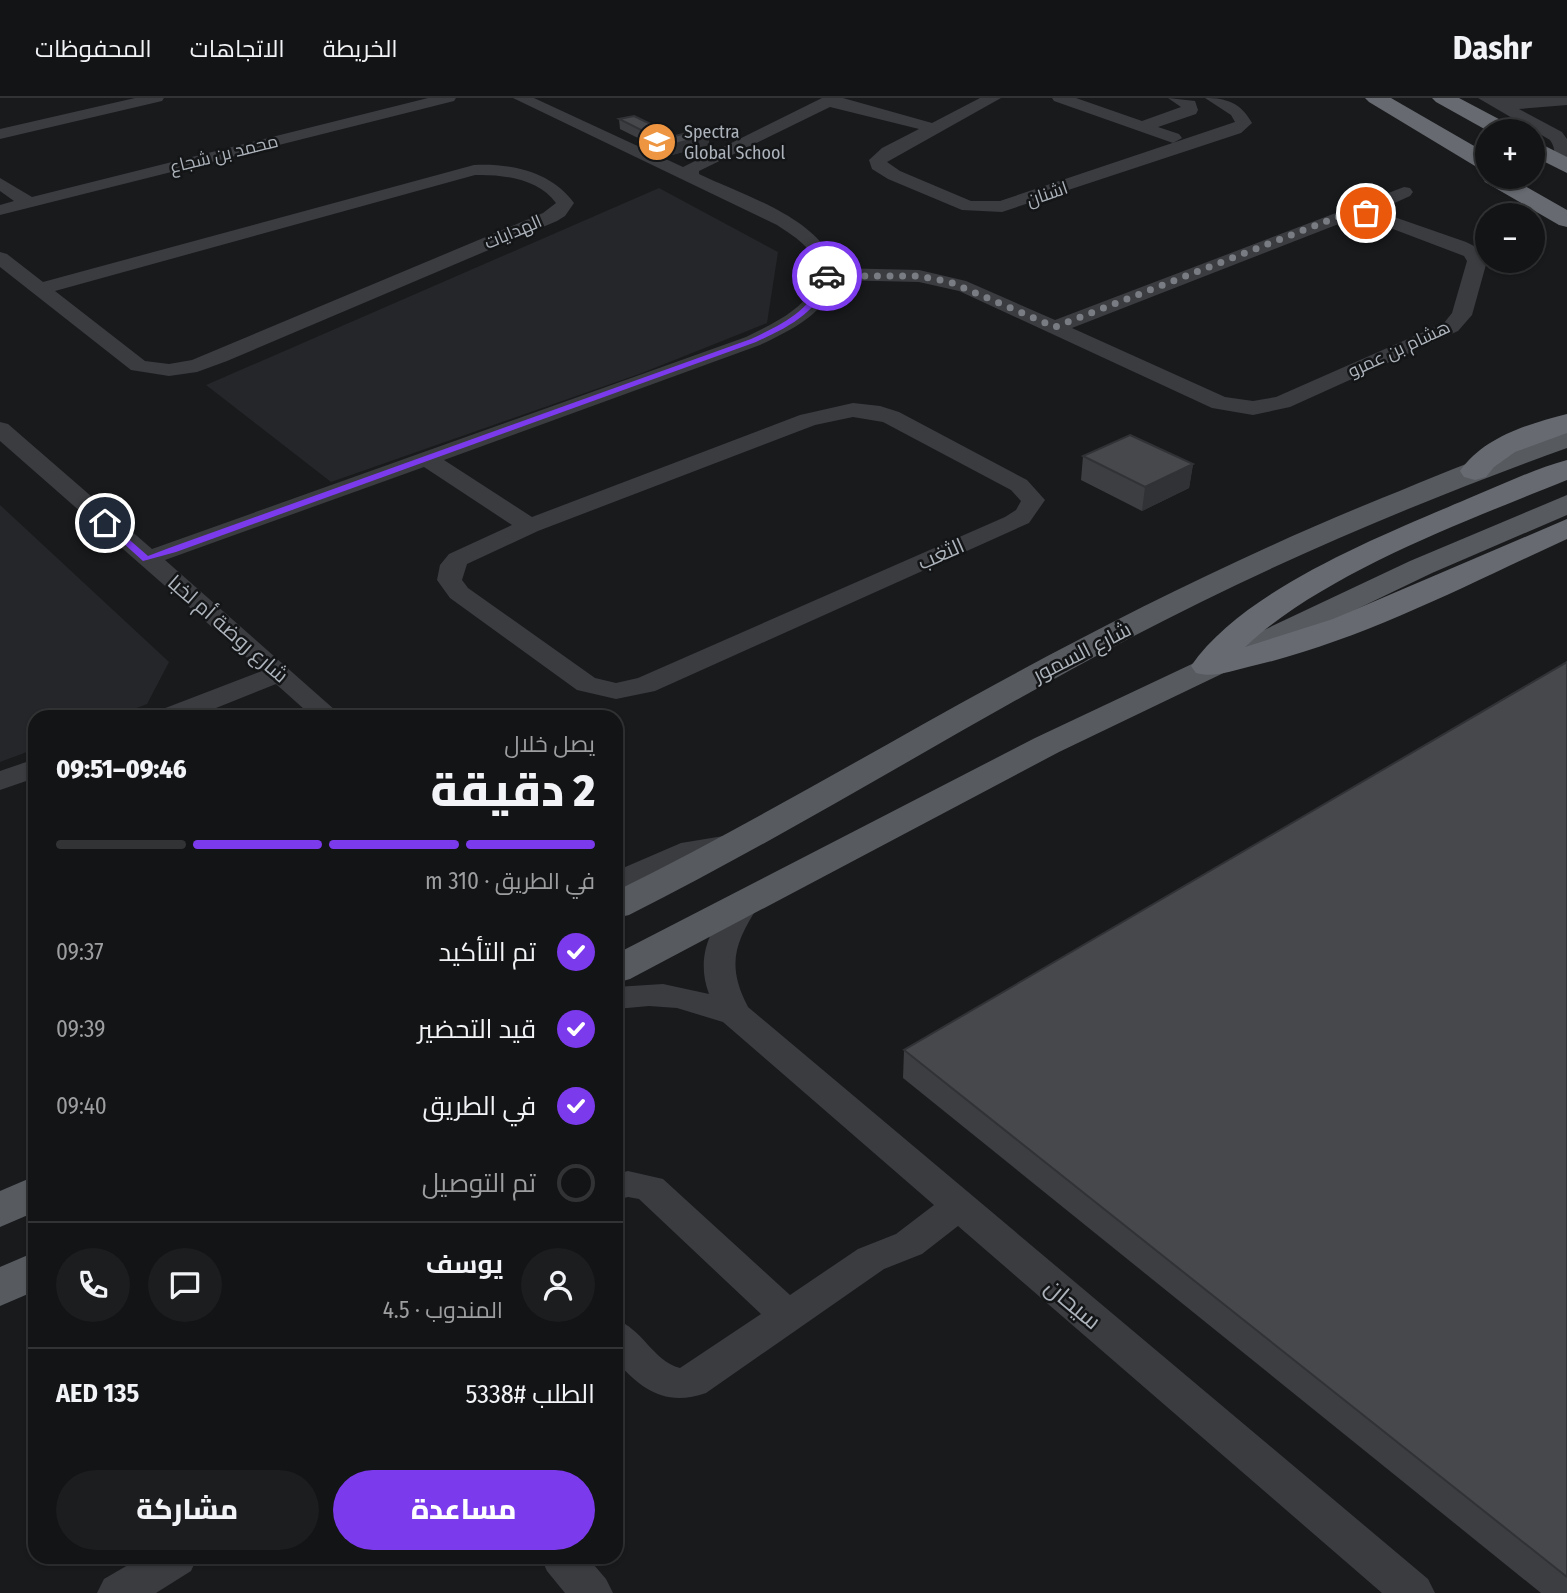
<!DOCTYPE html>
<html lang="ar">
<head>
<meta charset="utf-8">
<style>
  body { margin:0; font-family:"Fira Sans Condensed",Cairo,sans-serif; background:#1c1d1e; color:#f1f3f6; direction:rtl; height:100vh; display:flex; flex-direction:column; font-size:26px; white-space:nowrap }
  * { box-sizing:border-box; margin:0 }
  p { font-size:23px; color:#9d9ea0 }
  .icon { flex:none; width:38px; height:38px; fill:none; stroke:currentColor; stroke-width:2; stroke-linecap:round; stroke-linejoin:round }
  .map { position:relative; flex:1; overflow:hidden; direction:ltr }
  .drawer { position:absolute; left:28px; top:612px; width:595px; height:854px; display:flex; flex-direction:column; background:#131415; border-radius:21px; box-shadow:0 2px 5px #0004,0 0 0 2px #323334; direction:rtl }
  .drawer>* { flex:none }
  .controls { position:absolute; left:1475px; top:21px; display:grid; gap:14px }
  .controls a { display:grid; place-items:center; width:70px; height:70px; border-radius:50%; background:#131415; box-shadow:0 2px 5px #0004,0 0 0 2px #323334; font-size:35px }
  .pin { position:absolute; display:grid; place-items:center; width:60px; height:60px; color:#fff; margin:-30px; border:4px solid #fff; border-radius:50%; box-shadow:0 2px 7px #0007 }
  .courier { position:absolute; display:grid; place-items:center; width:70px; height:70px; margin:-35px; border:5px solid #7c3aed; border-radius:50%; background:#fff; color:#222; box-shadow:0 2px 9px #0007 }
  .headline em { font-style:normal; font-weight:800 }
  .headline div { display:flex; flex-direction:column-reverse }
  .headline { display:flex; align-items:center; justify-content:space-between; height:119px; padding:0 28px }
  h1 { font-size:46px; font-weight:800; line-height:52px }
  .bar { display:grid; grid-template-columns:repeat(4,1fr); gap:10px 7px; align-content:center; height:84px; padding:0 28px }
  .bar i { height:9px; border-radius:5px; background:#323334 }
  .bar .selected { background:#7c3aed }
  .bar p { grid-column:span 4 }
  .line { display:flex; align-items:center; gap:18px; padding:0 28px; border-top:2px solid #323334 }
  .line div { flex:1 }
  .round { display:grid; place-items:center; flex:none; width:74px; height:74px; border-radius:37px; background:#1c1d1e }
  ol { padding:0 28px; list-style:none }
  li { display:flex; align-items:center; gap:21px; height:77px }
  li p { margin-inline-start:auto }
  li .icon { padding:7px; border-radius:50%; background:#7c3aed; color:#fff; stroke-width:4 }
  li:last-child { color:#9d9ea0 }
  li i { width:38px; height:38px; border:4px solid #323334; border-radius:50% }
  .button { display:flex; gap:14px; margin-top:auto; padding:14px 28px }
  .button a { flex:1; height:80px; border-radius:42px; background:#7c3aed; color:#fff; font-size:28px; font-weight:800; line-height:80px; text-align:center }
  .button a+a { background:#1c1d1e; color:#f1f3f6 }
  header { display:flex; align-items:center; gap:42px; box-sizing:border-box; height:98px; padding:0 35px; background:#131415; border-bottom:2px solid #323334 }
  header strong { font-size:33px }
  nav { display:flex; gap:38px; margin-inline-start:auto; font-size:24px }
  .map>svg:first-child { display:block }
  .built { fill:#252629 }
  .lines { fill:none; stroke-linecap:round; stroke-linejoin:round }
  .minor { fill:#3a3c40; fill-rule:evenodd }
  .major { fill:#575a5f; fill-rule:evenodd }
  .highway { fill:#676b71; fill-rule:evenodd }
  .wall { fill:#3c3e41 }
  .shaded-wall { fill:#313235 }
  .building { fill:#46484c; stroke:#313235; stroke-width:2 }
  .route { fill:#7c3aed }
  .done { stroke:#797d83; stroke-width:7; stroke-dasharray:0 12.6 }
  .labels { text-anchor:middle; stroke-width:5; stroke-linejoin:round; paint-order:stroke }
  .far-poi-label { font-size:18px; fill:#acb3bb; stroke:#141517; text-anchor:start }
  .far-street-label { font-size:18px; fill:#acb3bb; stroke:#141517 }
  .street-label { font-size:21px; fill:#acb3bb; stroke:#141517 }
  .near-street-label { font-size:24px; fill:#acb3bb; stroke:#141517 }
</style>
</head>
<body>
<header>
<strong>Dashr</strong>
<nav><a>الخريطة</a><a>الاتجاهات</a><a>المحفوظات</a></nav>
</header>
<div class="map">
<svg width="1567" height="1495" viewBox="0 0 1567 1495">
  <rect width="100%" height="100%" fill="#191a1c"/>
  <g class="built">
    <path d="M659,90L778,154L767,225L642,275L331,384L206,287Z"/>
    <path d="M0,407L169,564L147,606L114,619L35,620V651L0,664Z"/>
  </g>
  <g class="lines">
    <g class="minor">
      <path d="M135,0H164L162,3L0,41V31Z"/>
      <path d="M428,0H456L454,3L0,117V107L14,103L0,93V80L32,99Z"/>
      <path d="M513,0H534L683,69L822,0H843L932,25L980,0H1001L887,64L900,73L971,103H1000L1235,24L1231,17L1205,0C1227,0 1241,5 1252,25L1241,35L1002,114L962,112L888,81L872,71L869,62L882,50L919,31L830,9L699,73V76C742,97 821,120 835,170L919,172L966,183L1055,222L1404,89L1410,90L1413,94L1410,98L1377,113L1466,144L1478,150L1487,163L1472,217L1458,233L1290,309L1253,317L1212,310L959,193L919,184L834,182C827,216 789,233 760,247L444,362L532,419L800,317L853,305L880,308L899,314L1027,382L1045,402L1029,425L655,593L616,601L577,592L450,500L437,482L440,467L449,456L512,427L424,369L165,462L344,620H314L276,586L191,620H152L155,614L262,573L0,343V324L8,326L152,451L746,239C774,225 830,201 813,160C807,145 790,136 777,127ZM1354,120H1364L1464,158L1467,163L1452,215L1444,225L1276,299L1253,303L1225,299L1072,230ZM853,319L883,324L1011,392L1021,403L1016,412L1005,419L638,580L616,585L595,580L468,490L462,482L467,466L538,433L815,327Z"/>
      <path d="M1052,0H1076L1142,23L1181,9L1168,0L1195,3L1198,12L1196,16L1158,29L1179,36L1182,40L1173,45L1054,3Z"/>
      <path d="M1478,0H1567V7L1519,11L1562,34L1567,41V72L1559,71C1553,62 1557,51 1550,42Z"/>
      <path d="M474,67C511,65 552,74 574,105L565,118L557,123L227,263L197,274L169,278L131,272L0,169V154L7,156L43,184ZM475,77C502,76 539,81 556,105L543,115L192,262L169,266L145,263L55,193Z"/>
      <path d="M35,661V680L0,692V673Z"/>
      <path d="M736,736L747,739L751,745L747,751L699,760L616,794V773L681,745Z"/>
      <path d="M744,797L755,800L759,807C735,844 726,867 748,909L1428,1481L1435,1495H1382L958,1128L922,1156L884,1171L706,1295C666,1309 642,1292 616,1263V1222C642,1230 653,1263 680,1270L761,1216L639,1101L628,1099L616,1102V1076L628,1073L663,1081L790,1197L858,1151L896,1136L934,1107L723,924L677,910L649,908L616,911V889L663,886L709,896C695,858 711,830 733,800Z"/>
      <path d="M140,1460H197L191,1473L156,1495H97L104,1481Z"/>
      <path d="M541,1460H588L606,1481L613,1495H565L547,1473Z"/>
    </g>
    <g class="major">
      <path d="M1567,333V350C1417,404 1271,466 1130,540C961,629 800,731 629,817L616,820V793C745,729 868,656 994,587C1120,518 1249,454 1382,400C1442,376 1504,348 1567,333Z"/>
      <path d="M1567,397V417L1432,475L1059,654L630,881L616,885V856L1035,640L1410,463Z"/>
      <path d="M35,1078V1114L0,1129V1093Z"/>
      <path d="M35,1154V1193L0,1208V1169Z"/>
    </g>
    <g class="highway">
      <path d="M1365,0H1391L1488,56V73L1480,71L1369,4Z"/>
      <path d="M1432,0H1459L1512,28L1515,33H1488L1436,4Z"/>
      <path d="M1533,42L1567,59V75L1533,58Z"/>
      <path d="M1488,73V79H1509L1567,112V129L1559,127L1485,84L1482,79Z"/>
      <path d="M1567,316V335L1515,354L1494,369L1486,379L1475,382L1464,379L1460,373C1484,339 1528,326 1567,316Z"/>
      <path d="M1567,362V382C1466,423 1324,475 1245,549L1333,521L1567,421V441C1464,488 1359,544 1248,569C1231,573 1214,580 1196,575L1191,568C1244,491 1383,437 1467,401C1500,388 1533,371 1567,362Z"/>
    </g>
  </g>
  <g class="wall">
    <path d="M619,21L675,38L709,47L672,57L620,31Z"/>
    <path d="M1083,358L1193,366L1189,390L1142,413L1081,382Z"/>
    <path d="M1567,564V1495H1541L903,980L904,952Z"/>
  </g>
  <g class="shaded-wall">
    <path d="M709,37V47L672,57L671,47Z"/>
    <path d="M1193,366L1189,390L1142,413L1145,389Z"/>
  </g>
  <g class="building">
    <path d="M634,18L675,38L698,32L709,37L671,47L619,21Z"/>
    <path d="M1130,337L1193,366L1145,389L1083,358Z"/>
    <path d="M1567,564V1479L904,952Z"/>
  </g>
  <path class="route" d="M827,176L830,178C819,214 789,229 756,244L176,454L143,463L101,425L108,423L148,458L169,450L751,241C782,226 812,213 823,178Z"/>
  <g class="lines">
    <path class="done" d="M827,178H919L950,184L1055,229L1345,116L1366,115"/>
  </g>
  <defs>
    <symbol id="school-disc" viewBox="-11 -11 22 22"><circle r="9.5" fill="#ed9540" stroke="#141517"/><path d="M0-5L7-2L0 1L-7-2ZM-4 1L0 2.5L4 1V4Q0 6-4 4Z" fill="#fff"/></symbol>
  </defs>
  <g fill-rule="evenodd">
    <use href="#school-disc" x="635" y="22" width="44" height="44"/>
  </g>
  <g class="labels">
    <g class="far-poi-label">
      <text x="684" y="40">Spectra<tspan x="684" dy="21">Global School</tspan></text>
    </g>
    <g class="far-street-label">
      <text transform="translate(224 56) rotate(-14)" y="6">محمد بن شجاع</text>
      <text transform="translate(1047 96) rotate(-19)" y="6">اشنان</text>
      <text transform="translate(513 134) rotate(-23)" y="6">الهدايات</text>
      <text transform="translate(1399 251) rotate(-25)" y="6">هشام بن عمرو</text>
    </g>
    <g class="street-label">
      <text transform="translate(941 456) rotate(-24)" y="7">الثغب</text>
      <text transform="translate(228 531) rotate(41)" y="7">شارع روضة أم لخبا</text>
      <text transform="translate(1082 554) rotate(-27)" y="7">شارع السمور</text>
    </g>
    <g class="near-street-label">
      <text transform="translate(1073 1206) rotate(40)" y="8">سيحان</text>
    </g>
  </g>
</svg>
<div class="controls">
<a>+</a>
<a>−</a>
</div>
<div class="pin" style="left:1366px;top:115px;background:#ea580c"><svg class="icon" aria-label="bag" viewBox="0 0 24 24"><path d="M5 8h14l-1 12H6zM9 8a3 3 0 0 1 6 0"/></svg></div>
<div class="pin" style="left:105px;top:425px;background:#1f2937"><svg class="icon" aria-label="home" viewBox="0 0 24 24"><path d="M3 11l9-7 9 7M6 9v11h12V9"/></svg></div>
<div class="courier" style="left:827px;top:178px"><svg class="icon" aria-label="car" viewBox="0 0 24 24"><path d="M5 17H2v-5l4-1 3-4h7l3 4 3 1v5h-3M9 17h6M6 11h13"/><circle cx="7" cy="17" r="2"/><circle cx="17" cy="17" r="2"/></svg></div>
<section class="drawer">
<div class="headline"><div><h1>2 دقيقة</h1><p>يصل خلال</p></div><em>09:46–09:51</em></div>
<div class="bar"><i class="selected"></i><i class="selected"></i><i class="selected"></i><i></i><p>في الطريق · 310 m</p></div>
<ol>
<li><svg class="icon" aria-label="check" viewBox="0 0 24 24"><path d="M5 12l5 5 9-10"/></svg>تم التأكيد<p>09:37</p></li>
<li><svg class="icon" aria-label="check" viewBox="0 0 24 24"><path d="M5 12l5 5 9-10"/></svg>قيد التحضير<p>09:39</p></li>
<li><svg class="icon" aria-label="check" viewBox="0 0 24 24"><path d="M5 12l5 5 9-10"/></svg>في الطريق<p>09:40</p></li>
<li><i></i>تم التوصيل</li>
</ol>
<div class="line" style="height:126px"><a class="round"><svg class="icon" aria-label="person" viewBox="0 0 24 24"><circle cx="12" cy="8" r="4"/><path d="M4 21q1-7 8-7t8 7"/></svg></a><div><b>يوسف</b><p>المندوب · 4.5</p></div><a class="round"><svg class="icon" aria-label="chat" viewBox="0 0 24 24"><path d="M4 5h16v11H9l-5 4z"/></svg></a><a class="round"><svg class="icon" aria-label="phone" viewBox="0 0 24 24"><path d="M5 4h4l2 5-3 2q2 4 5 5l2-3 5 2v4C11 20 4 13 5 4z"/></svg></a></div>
<div class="line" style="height:91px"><div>الطلب #5338</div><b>AED 135</b></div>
<div class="button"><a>مساعدة</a><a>مشاركة</a></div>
</section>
</div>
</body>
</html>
